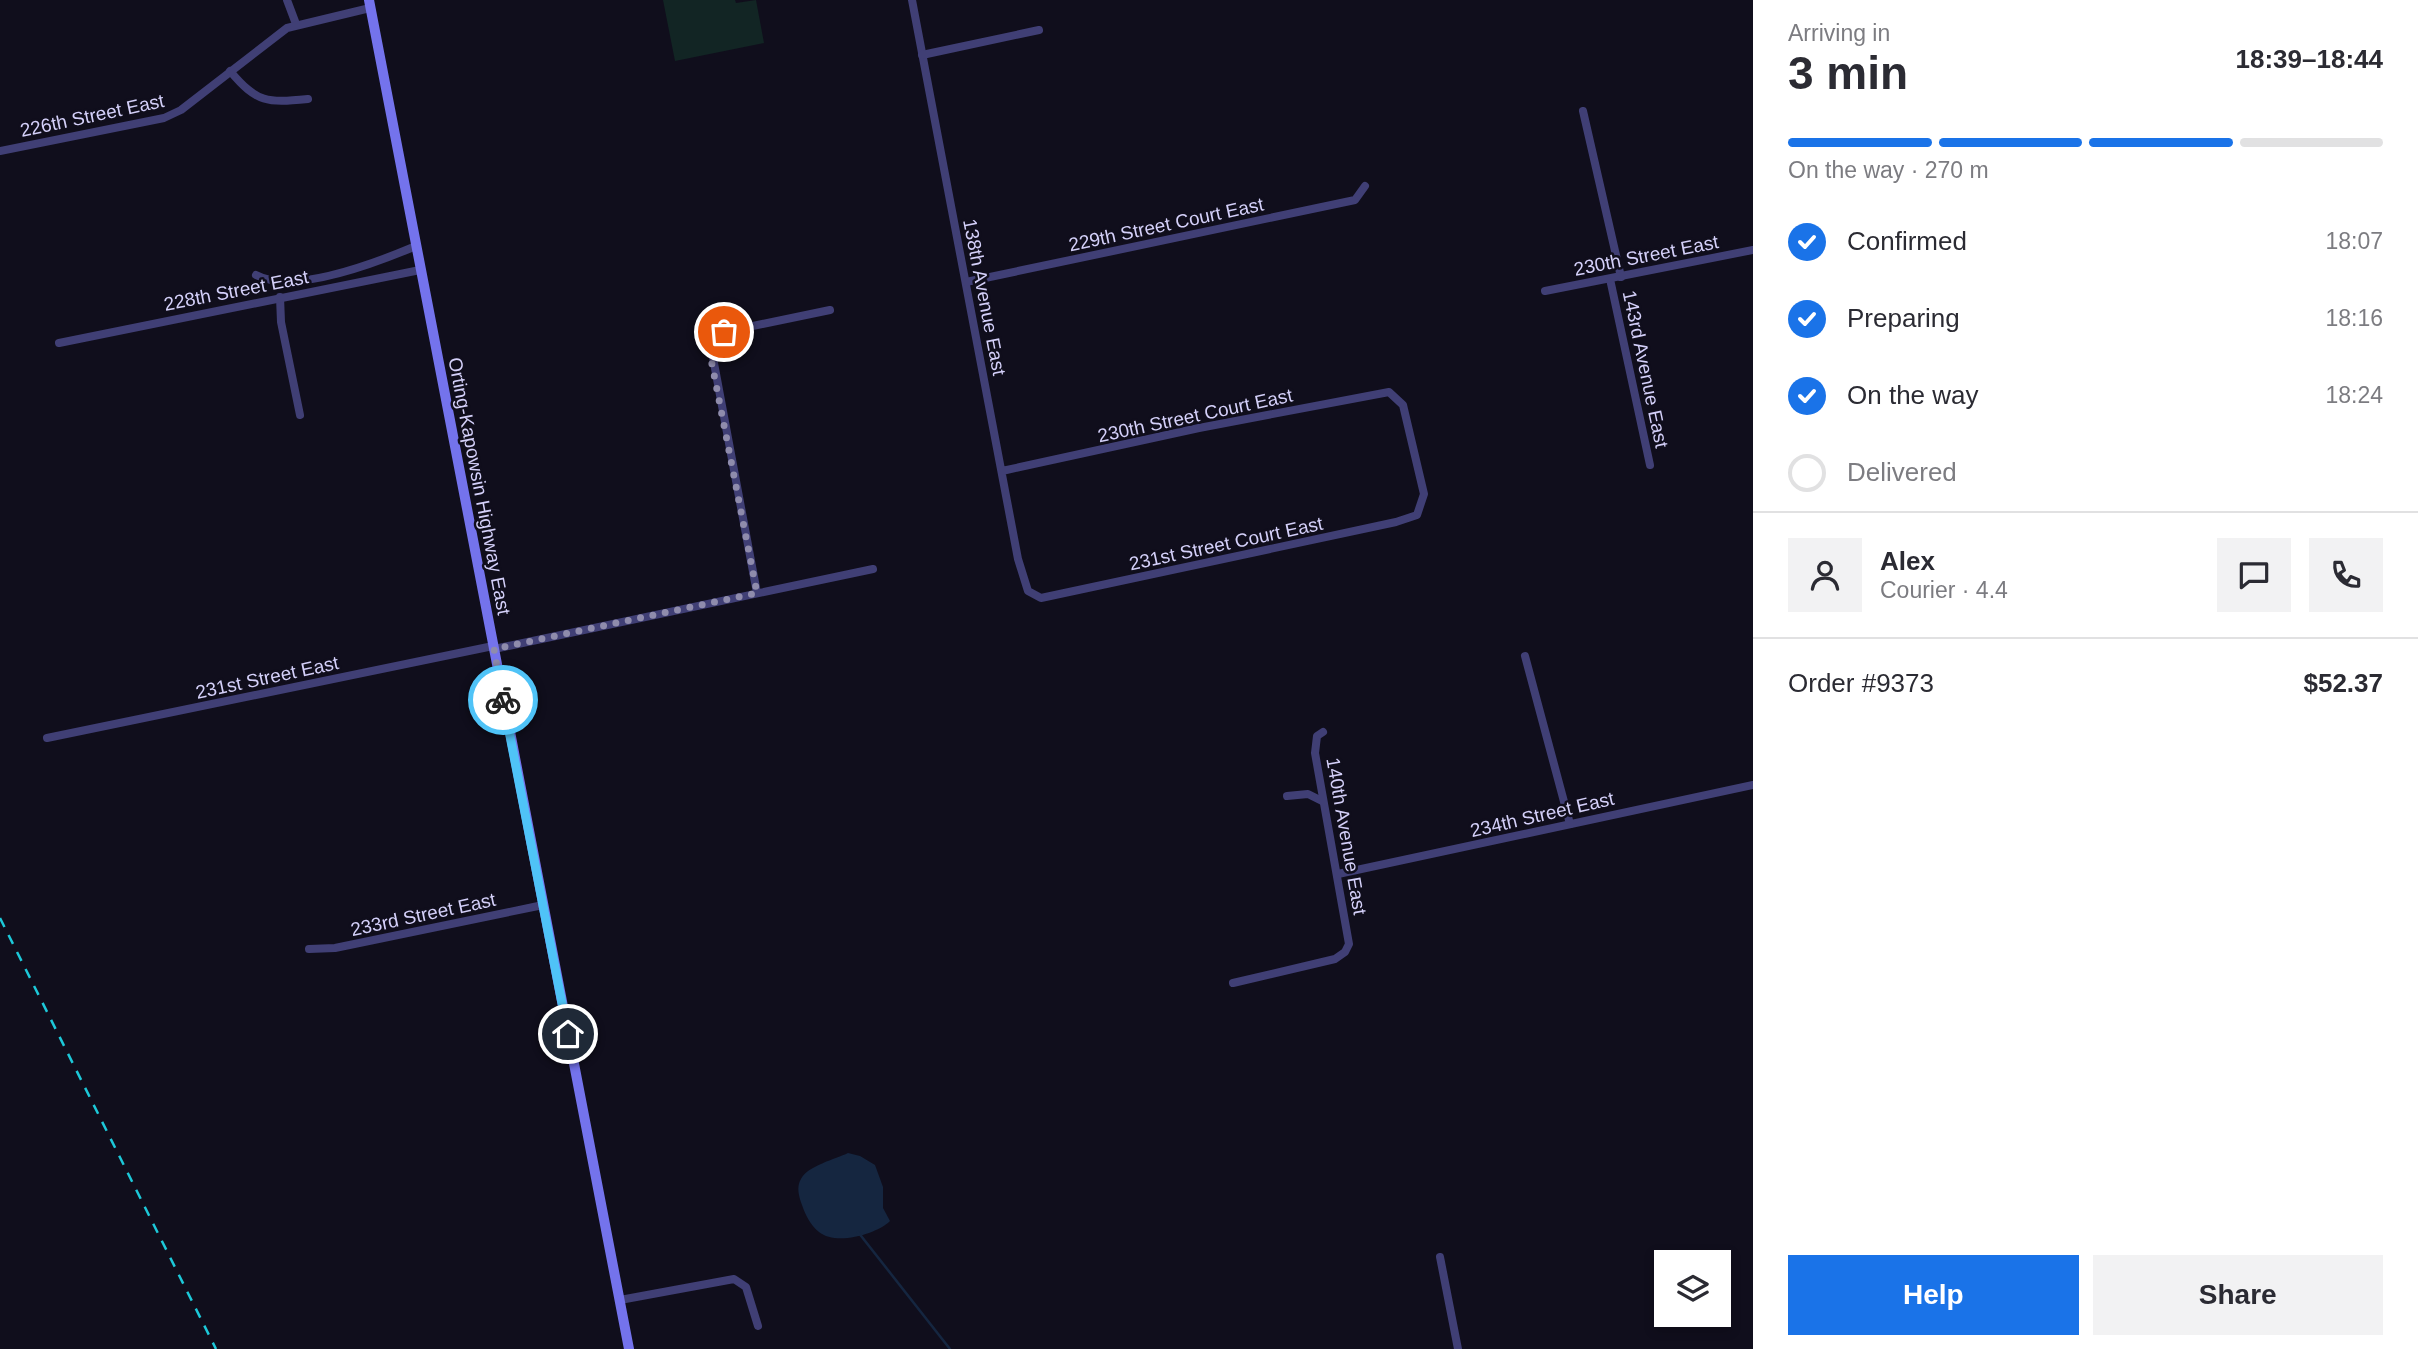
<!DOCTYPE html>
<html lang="en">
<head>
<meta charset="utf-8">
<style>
  body { margin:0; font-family:Helvetica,sans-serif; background:#f2f2f3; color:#2b2b33; height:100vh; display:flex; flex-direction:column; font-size:26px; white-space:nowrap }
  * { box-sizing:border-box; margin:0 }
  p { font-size:23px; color:#7c7c81 }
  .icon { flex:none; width:38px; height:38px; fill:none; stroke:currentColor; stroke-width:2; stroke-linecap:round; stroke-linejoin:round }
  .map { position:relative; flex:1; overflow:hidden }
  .side { display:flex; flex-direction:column; background:#fff; width:665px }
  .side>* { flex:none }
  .controls { position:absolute; left:1654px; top:1250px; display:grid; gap:14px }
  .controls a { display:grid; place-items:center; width:77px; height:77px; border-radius:0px; background:#fff; box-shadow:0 4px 10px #0003; font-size:35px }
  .pin { position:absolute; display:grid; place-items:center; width:60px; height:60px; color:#fff; margin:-30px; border:4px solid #fff; border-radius:50%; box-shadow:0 2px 7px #0007 }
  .courier { position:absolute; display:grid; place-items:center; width:70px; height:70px; margin:-35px; border:5px solid #4fc3f7; border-radius:50%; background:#fff; color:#222; box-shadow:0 2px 9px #0007 }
  .summary em { font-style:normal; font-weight:600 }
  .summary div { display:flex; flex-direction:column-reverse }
  .summary { display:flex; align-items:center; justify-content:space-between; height:119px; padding:0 35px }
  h1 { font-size:46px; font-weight:600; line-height:52px }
  .bar { display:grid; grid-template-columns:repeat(4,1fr); gap:10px 7px; align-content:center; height:84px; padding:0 35px }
  .bar i { height:9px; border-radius:5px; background:#e1e1e2 }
  .bar .on { background:#1a73e8 }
  .bar p { grid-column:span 4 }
  .line { display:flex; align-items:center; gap:18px; padding:0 35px; border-top:2px solid #e1e1e2 }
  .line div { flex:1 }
  .round { display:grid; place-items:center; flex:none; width:74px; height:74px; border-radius:0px; background:#f2f2f3 }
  ol { padding:0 35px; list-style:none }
  li { display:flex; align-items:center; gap:21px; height:77px }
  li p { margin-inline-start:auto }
  li .icon { padding:7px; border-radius:50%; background:#1a73e8; color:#fff; stroke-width:4 }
  li:last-child { color:#7c7c81 }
  li i { width:38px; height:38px; border:4px solid #e1e1e2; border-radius:50% }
  .cta { display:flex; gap:14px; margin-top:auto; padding:14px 35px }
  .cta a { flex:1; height:80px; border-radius:0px; background:#1a73e8; color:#fff; font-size:28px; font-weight:600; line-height:80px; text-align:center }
  .cta a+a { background:#f2f2f3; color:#2b2b33 }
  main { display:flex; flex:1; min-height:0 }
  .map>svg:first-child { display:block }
  .green { fill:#122524 }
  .water { fill:#152640 }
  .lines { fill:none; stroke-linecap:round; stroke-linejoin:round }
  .stream { stroke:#152640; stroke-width:2.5 }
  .street { stroke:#403f75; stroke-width:8 }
  .secondary { stroke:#7473ec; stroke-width:10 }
  .rail { stroke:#1dc8d8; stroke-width:2.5; stroke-dasharray:10 9; stroke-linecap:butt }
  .done { stroke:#8f8cac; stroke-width:7; stroke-dasharray:0 12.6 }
  .route { stroke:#4fc3f7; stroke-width:9 }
  .labels { text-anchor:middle; stroke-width:5; stroke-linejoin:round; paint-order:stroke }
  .street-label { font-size:19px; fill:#d4d0f9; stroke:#100e1c }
</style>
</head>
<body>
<main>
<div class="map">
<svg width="1753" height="1349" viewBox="0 0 1753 1349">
  <rect width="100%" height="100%" fill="#100e1c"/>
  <path class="green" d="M663,0H735L736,3L756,0L764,43L675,61Z"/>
  <path class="water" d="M848,1153L860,1156L875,1165L883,1187V1208L890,1221C877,1234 836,1246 819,1232C811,1226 805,1214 802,1205C799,1197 796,1187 801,1179C807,1166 836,1159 848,1153Z"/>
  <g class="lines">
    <path class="stream" d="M858,1232L950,1349"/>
    <g class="street">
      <path d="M287,0L296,24"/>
      <path d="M912,0L1018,559L1028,591L1041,598L1396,522L1417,515L1424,494L1403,405L1389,392L1199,428L1002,471"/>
      <path d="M922,55L1039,30"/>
      <path d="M230,71C257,103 267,103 308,99"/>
      <path d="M1583,111L1621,277"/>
      <path d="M0,151L164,118L181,110L287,28L370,8"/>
      <path d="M256,275C294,295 378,262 416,246"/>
      <path d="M1610,279L1650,465"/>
      <path d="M966,282L1355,200L1365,186"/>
      <path d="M1545,291L1753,250"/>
      <path d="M280,297L281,322L300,415"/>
      <path d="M59,343L420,270"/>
      <path d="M757,593L711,347L724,332L830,310"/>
      <path d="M494,649L873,569"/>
      <path d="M1525,656L1570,824"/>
      <path d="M47,738L493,646"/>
      <path d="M1287,796L1308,794L1322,801"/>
      <path d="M1338,874L1753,785"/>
      <path d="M309,949L335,948L543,905"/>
      <path d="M1233,983L1335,959L1345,952L1349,944L1315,753L1317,736L1323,732"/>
      <path d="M1440,1257L1458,1349"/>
      <path d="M620,1300L734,1279L746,1287L758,1326"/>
    </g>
    <path class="secondary" d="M369,0L629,1349"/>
    <path class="rail" d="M0,918L216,1349"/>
  </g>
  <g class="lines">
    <path class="done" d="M503,700L494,649L757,593L710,354L712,343L724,332"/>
    <path class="route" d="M503,700L568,1034"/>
  </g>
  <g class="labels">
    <g class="street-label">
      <text transform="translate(92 115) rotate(-12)" y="7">226th Street East</text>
      <text transform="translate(1166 224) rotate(-12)" y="7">229th Street Court East</text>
      <text transform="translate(1646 255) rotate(-11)" y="7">230th Street East</text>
      <text transform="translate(236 290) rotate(-11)" y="7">228th Street East</text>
      <text transform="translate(985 297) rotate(79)" y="7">138th Avenue East</text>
      <text transform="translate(1646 369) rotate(78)" y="7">143rd Avenue East</text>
      <text transform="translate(1195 415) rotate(-12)" y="7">230th Street Court East</text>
      <text transform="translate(480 486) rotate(79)" y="7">Orting-Kapowsin Highway East</text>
      <text transform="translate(1226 543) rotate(-12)" y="7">231st Street Court East</text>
      <text transform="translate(267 677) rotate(-12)" y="7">231st Street East</text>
      <text transform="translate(1542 814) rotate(-13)" y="7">234th Street East</text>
      <text transform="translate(1347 836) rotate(80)" y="7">140th Avenue East</text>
      <text transform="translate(423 914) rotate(-12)" y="7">233rd Street East</text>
    </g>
  </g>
</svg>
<div class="controls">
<a><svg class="icon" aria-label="layers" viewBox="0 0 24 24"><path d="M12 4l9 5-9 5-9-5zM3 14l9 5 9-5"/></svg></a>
</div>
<div class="pin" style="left:724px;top:332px;background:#ea580c"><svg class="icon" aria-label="bag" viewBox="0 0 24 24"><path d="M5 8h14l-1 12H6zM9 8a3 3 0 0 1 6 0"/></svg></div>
<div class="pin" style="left:568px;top:1034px;background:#1f2937"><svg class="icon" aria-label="home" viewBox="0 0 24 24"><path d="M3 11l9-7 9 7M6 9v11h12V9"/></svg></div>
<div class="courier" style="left:503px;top:700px"><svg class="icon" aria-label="bike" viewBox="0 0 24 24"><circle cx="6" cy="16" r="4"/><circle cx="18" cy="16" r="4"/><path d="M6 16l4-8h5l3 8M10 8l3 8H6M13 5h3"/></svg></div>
</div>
<section class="side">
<div class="summary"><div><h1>3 min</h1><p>Arriving in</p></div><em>18:39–18:44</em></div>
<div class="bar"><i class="on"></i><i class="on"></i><i class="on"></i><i></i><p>On the way · 270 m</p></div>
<ol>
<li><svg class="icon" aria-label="check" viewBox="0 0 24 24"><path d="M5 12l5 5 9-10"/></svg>Confirmed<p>18:07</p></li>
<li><svg class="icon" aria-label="check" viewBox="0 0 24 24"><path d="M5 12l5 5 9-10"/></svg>Preparing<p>18:16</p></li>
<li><svg class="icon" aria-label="check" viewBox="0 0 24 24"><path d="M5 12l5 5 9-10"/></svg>On the way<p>18:24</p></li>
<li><i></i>Delivered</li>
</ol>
<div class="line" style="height:126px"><a class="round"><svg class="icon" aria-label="person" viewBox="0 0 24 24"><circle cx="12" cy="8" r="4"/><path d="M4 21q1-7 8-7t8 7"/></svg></a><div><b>Alex</b><p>Courier · 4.4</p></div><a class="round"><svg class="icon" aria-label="chat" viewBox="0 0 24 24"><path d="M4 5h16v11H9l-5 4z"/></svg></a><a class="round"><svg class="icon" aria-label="phone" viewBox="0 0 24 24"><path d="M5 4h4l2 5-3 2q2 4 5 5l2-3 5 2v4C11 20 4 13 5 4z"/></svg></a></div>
<div class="line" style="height:91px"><div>Order #9373</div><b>$52.37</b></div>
<div class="cta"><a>Help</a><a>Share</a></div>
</section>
</main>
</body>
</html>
